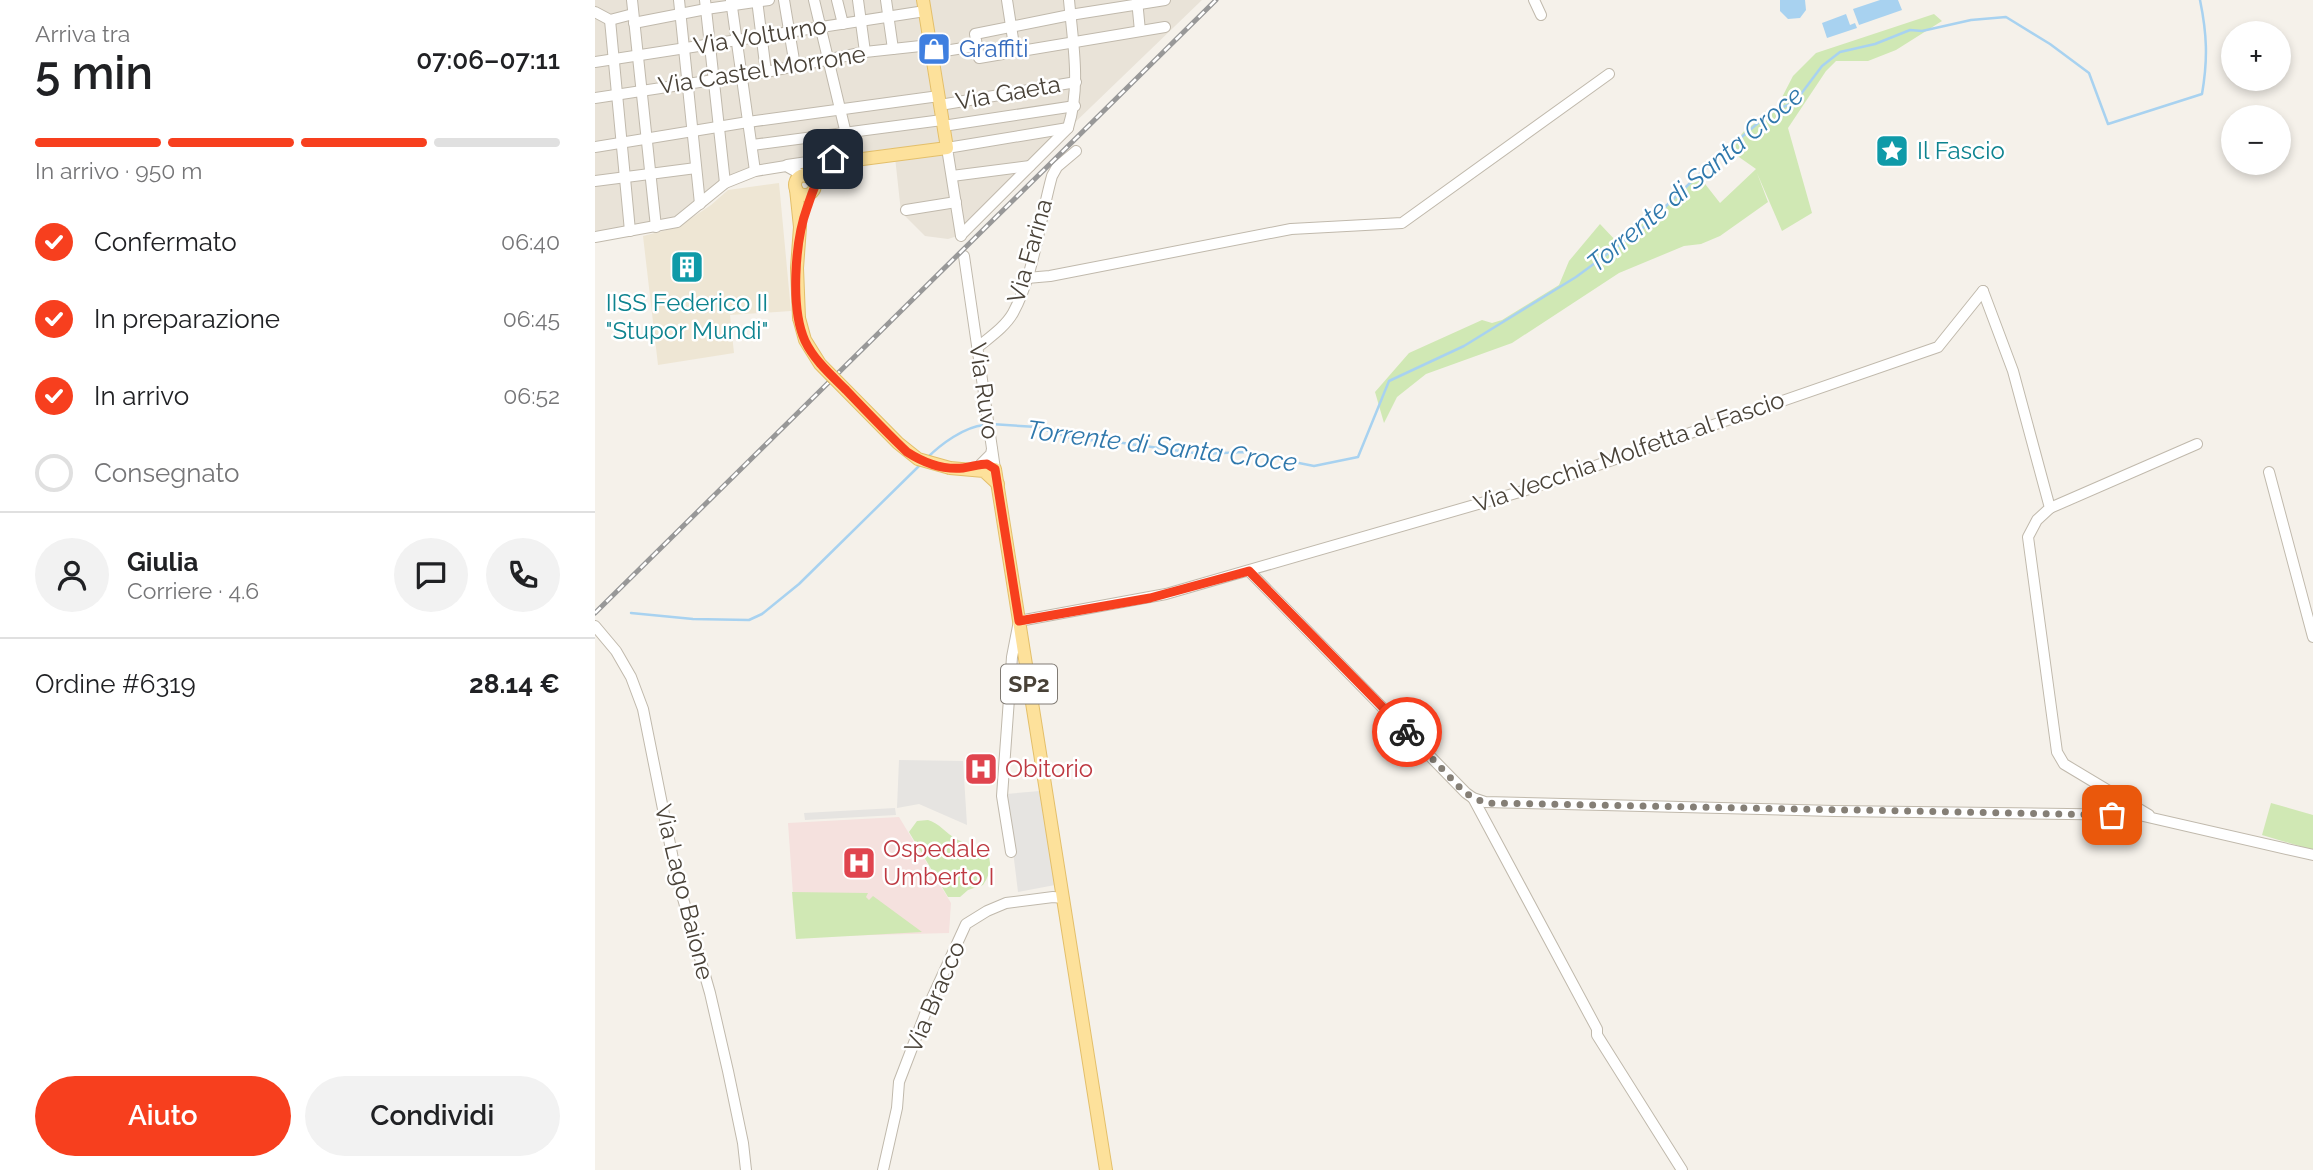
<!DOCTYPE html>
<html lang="it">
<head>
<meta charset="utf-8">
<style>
  body { margin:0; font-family:Raleway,sans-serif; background:#f2f2f2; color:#202124; height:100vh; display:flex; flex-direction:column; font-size:26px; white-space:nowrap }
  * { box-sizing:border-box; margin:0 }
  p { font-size:23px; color:#757577 }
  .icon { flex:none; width:38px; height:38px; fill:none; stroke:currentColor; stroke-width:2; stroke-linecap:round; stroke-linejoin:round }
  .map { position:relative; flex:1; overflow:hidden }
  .side { display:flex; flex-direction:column; background:#fff; width:595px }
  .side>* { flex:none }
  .tools { position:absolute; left:1626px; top:21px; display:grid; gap:14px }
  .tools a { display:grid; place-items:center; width:70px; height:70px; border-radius:50%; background:#fff; box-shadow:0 4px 10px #0003; font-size:35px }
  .pin { position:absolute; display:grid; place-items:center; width:60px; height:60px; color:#fff; margin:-30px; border-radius:14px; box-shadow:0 4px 10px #0006 }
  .courier { position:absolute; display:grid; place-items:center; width:70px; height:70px; margin:-35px; border:5px solid #f73f1e; border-radius:50%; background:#fff; color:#222; box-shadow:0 2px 9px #0007 }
  .overview em { font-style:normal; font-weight:600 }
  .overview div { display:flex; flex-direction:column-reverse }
  .overview { display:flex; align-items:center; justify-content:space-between; height:119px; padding:0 35px }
  h1 { font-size:46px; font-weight:600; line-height:52px }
  .bar { display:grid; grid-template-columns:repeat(4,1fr); gap:10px 7px; align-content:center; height:84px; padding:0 35px }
  .bar i { height:9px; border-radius:5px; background:#e0e0e0 }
  .bar .active { background:#f73f1e }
  .bar p { grid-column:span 4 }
  .line { display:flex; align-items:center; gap:18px; padding:0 35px; border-top:2px solid #e0e0e0 }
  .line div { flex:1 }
  .round { display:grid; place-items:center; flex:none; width:74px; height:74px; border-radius:37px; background:#f2f2f2 }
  ol { padding:0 35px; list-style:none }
  li { display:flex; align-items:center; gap:21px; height:77px }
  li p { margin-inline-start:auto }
  li .icon { padding:7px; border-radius:50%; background:#f73f1e; color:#fff; stroke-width:4 }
  li:last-child { color:#757577 }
  li i { width:38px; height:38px; border:4px solid #e0e0e0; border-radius:50% }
  .primary-button { display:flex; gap:14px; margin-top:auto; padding:14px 35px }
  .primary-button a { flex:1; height:80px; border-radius:42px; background:#f73f1e; color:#fff; font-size:28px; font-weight:600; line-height:80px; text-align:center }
  .primary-button a+a { background:#f2f2f2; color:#202124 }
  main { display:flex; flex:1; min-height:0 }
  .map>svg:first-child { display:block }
  .residential { fill:#e9e3d8 }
  .education { fill:#eee6d4 }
  .medical { fill:#f5e1de }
  .green { fill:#d0e8b4 }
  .parking { fill:#e6e4e1 }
  .water { fill:#a8d2f0 }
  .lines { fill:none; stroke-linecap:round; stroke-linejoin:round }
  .stream { stroke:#a8d2f0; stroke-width:2.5 }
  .minor-casing { stroke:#c0b9ac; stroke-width:12 }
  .major-casing { stroke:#e3bf6a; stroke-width:14 }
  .minor { stroke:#fff; stroke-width:10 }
  .major { stroke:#fde19b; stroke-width:12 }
  .rail-casing { stroke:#989898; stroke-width:5 }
  .rail { stroke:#fff; stroke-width:2.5; stroke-dasharray:8; stroke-linecap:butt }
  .major-bridge-casing { stroke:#e3bf6a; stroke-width:14; stroke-linecap:butt }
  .major-bridge { stroke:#fde19b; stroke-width:12 }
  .done { stroke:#857f76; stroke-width:7; stroke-dasharray:0 12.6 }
  .route { stroke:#f73f1e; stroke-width:9 }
  .labels { text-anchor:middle; stroke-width:5; stroke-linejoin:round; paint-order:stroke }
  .shield { fill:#fff; stroke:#807b74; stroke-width:2 }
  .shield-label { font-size:23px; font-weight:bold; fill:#494238 }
  .street-label { font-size:24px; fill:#494238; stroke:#fff }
  .shop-label { font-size:24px; fill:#366cbe; stroke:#fff; text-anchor:start }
  .culture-label { font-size:24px; fill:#0d838f; stroke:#fff; text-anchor:start }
  .health-label { font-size:24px; fill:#be3a42; stroke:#fff; text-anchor:start }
  .water-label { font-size:26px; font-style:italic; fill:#2f78ac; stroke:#fff }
</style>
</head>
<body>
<main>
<section class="side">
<div class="overview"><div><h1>5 min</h1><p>Arriva tra</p></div><em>07:06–07:11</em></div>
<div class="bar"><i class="active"></i><i class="active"></i><i class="active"></i><i></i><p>In arrivo · 950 m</p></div>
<ol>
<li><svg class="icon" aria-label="check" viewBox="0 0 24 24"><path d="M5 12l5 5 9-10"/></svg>Confermato<p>06:40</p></li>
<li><svg class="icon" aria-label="check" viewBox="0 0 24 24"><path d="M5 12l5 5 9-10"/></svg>In preparazione<p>06:45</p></li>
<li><svg class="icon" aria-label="check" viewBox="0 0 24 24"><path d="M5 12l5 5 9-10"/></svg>In arrivo<p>06:52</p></li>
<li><i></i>Consegnato</li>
</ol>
<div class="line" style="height:126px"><a class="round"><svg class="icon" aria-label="person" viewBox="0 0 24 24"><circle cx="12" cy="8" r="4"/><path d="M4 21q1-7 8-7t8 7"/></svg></a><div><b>Giulia</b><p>Corriere · 4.6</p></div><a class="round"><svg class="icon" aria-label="chat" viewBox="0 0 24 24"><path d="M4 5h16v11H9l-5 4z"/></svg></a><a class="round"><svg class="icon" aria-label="phone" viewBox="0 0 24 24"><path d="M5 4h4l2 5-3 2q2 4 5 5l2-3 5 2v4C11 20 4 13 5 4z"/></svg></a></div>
<div class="line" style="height:91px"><div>Ordine #6319</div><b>28.14 €</b></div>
<div class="primary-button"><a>Aiuto</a><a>Condividi</a></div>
</section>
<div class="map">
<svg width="1718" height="1170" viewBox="0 0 1718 1170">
  <rect width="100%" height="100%" fill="#f5f1ea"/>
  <path class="residential" d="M0,0H607L470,132L372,233L353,239L330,236L306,212L299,148L163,167L131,185L83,225L0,242Z"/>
  <path class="education" d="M184,183L196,311L135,315L139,353L63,365L48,236L83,227L116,205L133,190Z"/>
  <path class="medical" d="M304,817L356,903L354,933L201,937L193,823Z"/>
  <g class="green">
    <path d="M1339,14L1347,21L1301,50L1273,61H1241L1231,71L1193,128L1217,213L1187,231L1162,173L1173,202L1125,236L1106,244L1089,246L1024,273L917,343L831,374L802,397L789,423L780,392L814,353L887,320L897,323L907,320L964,285L974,261L1005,224L1022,242L1076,202L1102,178L1107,180L1125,203L1161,169L1134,150L1150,130L1181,109L1198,76L1221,53Z"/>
    <path d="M1676,803L1718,815V850L1667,835Z"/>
    <path d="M333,820C344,823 351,833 361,839C376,847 394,843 395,863C395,871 393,878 388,885L373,890L365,897H353L314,832L322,821Z"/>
    <path d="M197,892L273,893L271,897L274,900L278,896L327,932L201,939Z"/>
  </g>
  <g class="parking">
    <path d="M304,760L368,761L372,825L324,804L302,808Z"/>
    <path d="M445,791L460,885L423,892L411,794Z"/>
    <path d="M300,808L301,815L210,820L209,813Z"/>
  </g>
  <g class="water">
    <path d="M1185,0H1210L1211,10L1205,18L1193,19L1185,11Z"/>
    <path d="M1285,0H1303L1307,10L1264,25L1258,9Z"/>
    <path d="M1251,14L1255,25L1260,23L1262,28L1232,38L1227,23Z"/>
  </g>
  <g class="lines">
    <g class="stream">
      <path d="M396,424L442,427L478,439L521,442L607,454L649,452L719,466L763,457L794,381L869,346L981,277L1049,227L1115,164L1176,112L1200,102L1227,66L1245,52L1280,44L1315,30L1327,31L1376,20L1411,17L1455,44L1494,73L1513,124L1607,94C1613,59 1612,34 1605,0"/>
      <path d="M332,458C346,444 369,427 389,425"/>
      <path d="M36,613L98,619L154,620L167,614L204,584L325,465"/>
    </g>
    <defs>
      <g id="minor">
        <path d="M37,0L61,227"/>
        <path d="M84,0L105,204"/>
        <path d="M110,0L130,183"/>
        <path d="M136,0L160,171"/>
        <path d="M162,0L171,72"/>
        <path d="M189,0L200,66"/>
        <path d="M219,0L257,159"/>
        <path d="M242,0L248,24"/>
        <path d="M263,0L270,52"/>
        <path d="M291,0L298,49"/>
        <path d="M412,0L420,52"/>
        <path d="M542,0L545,31"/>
        <path d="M939,0L946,15"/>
        <path d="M0,12L15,20L38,14"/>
        <path d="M15,20L35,231"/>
        <path d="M39,23L111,9L174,0"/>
        <path d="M570,27L384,58L380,34L475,15L570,0"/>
        <path d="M337,53L381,46"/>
        <path d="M0,62L330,11"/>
        <path d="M0,98L171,72L270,52L335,45"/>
        <path d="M345,105L481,82"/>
        <path d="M348,126L480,106"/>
        <path d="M157,145L347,120"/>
        <path d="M0,147L153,122L344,96"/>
        <path d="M192,165L233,159L242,161"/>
        <path d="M357,176L435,166"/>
        <path d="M0,181L101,168"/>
        <path d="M311,210L361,202"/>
        <path d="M366,235L473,128C486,86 478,44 474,0"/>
        <path d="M366,236L352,148L473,128"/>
        <path d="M0,237L82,222L130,183L160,171L191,166L209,176"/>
        <path d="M369,256L400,469"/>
        <path d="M432,278L455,276L696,229L807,223L1014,74"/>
        <path d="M1388,291L1418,371L1455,508L1442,520L1433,537L1462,752L1469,764L1554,815"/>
        <path d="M383,347C395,337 410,327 418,313C439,275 445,219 457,176L462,167L481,151"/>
        <path d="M386,464L396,454L397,449"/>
        <path d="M1674,472L1718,637"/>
        <path d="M1455,508L1602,444"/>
        <path d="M654,571L871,793L878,798L890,802L1239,811L1544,815L1718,855"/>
        <path d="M0,626L21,651L36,677L48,709L81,874L115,993L133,1071L148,1143L151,1170"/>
        <path d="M878,798L1002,1029V1035L1087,1170"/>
        <path d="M416,852L407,796L417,657L424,621L571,594L928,491L1343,347L1388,291"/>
        <path d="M288,1170L302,1108L304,1082L332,1009L371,924L392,911L411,903L458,897L468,898"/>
      </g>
      <g id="major">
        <circle cx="210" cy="185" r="10"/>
        <path d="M211,176L237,163L352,148L328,0"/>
        <path d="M201,189L205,227L202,268L204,318"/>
        <path d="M355,468L389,471L403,484"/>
        <path d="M400,469L511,1170"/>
      </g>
    </defs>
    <use href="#minor" class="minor-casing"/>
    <use href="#major" class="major-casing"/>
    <use href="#minor" class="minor"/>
    <use href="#major" class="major"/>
    <defs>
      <path id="rail" d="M0,613L621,0"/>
    </defs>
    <use href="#rail" class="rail-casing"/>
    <use href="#rail" class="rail"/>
    <defs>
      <path id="major-bridge" d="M204,318L210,340L225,364L303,443L323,459L355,468"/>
    </defs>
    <use href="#major-bridge" class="major-bridge-casing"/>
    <use href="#major-bridge" class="major-bridge"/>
  </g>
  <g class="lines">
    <path class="done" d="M812,732L870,793L890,803L1517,815"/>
    <path class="route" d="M238,159L244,162C224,166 218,191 212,208C200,241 195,308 210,341C219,360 236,375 251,390C271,411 291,432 312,452C329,463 348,470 368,468C377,467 384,464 392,464L400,469L424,621L555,598L654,571L812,732"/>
  </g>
  <defs>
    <symbol id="shop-square" viewBox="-11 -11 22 22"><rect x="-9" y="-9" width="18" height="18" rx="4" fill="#3f7fe0" stroke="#fff"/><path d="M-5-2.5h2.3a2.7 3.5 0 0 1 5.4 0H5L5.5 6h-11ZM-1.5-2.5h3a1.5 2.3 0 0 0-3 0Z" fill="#fff"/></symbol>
    <symbol id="sight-square" viewBox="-11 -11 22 22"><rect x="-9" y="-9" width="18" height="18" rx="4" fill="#0f9aa8" stroke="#fff"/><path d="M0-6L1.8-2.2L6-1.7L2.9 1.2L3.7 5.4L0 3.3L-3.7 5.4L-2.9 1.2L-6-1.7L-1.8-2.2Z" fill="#fff"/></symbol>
    <symbol id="building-square" viewBox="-11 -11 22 22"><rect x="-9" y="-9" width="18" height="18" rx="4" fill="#0f9aa8" stroke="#fff"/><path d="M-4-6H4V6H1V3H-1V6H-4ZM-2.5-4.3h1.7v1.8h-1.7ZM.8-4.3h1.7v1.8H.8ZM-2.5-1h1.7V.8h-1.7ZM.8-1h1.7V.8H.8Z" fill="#fff"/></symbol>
    <symbol id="hospital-square" viewBox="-11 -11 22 22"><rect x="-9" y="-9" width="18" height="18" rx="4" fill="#e0444e" stroke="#fff"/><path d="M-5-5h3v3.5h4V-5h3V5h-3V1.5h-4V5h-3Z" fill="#fff"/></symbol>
  </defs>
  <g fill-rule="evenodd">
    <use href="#shop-square" x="320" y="30" width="38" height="38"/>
    <use href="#sight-square" x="1278" y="132" width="38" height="38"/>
    <use href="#building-square" x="73" y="248" width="38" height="38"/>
    <use href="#hospital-square" x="367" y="750" width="38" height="38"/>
    <use href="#hospital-square" x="245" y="844" width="38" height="38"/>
  </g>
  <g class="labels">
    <rect class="shield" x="406" y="664.5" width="56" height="39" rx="5"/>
    <g class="shield-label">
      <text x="434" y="692">SP2</text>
    </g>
    <g class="street-label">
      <text transform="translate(165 36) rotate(-9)" y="8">Via Volturno</text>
      <text transform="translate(167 70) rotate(-9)" y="8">Via Castel Morrone</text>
      <text transform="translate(413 93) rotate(-10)" y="8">Via Gaeta</text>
      <text transform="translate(435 251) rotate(-74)" y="8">Via Farina</text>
      <text transform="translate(389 391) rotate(82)" y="8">Via Ruvo</text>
      <text transform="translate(1034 452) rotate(-19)" y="8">Via Vecchia Molfetta al Fascio</text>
      <text transform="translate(89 892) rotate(76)" y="8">Via Lago Baione</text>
      <text transform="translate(340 997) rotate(-67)" y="8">Via Bracco</text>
    </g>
    <g class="shop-label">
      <text x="364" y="57">Graffiti</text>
    </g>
    <g class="culture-label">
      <text x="1322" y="159">Il Fascio</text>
      <text x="92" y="311" text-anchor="middle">IISS Federico II<tspan x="92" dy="28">"Stupor Mundi"</tspan></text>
    </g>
    <g class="health-label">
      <text x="410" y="777">Obitorio</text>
      <text x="288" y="857">Ospedale<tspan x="288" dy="28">Umberto I</tspan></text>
    </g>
    <g class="water-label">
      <text transform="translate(1100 179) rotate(-40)" y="9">Torrente di Santa Croce</text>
      <text transform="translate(567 446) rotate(7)" y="9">Torrente di Santa Croce</text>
    </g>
  </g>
</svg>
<div class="tools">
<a>+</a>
<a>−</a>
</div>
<div class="pin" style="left:1517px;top:815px;background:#ea580c"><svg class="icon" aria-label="bag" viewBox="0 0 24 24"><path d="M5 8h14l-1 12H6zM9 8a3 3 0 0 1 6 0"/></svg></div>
<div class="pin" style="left:238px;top:159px;background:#1f2937"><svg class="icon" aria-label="home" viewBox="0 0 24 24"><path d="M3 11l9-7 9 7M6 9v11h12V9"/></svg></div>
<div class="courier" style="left:812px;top:732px"><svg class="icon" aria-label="bike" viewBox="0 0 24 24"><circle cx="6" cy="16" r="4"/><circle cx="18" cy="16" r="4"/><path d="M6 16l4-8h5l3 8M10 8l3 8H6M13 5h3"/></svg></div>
</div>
</main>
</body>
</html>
